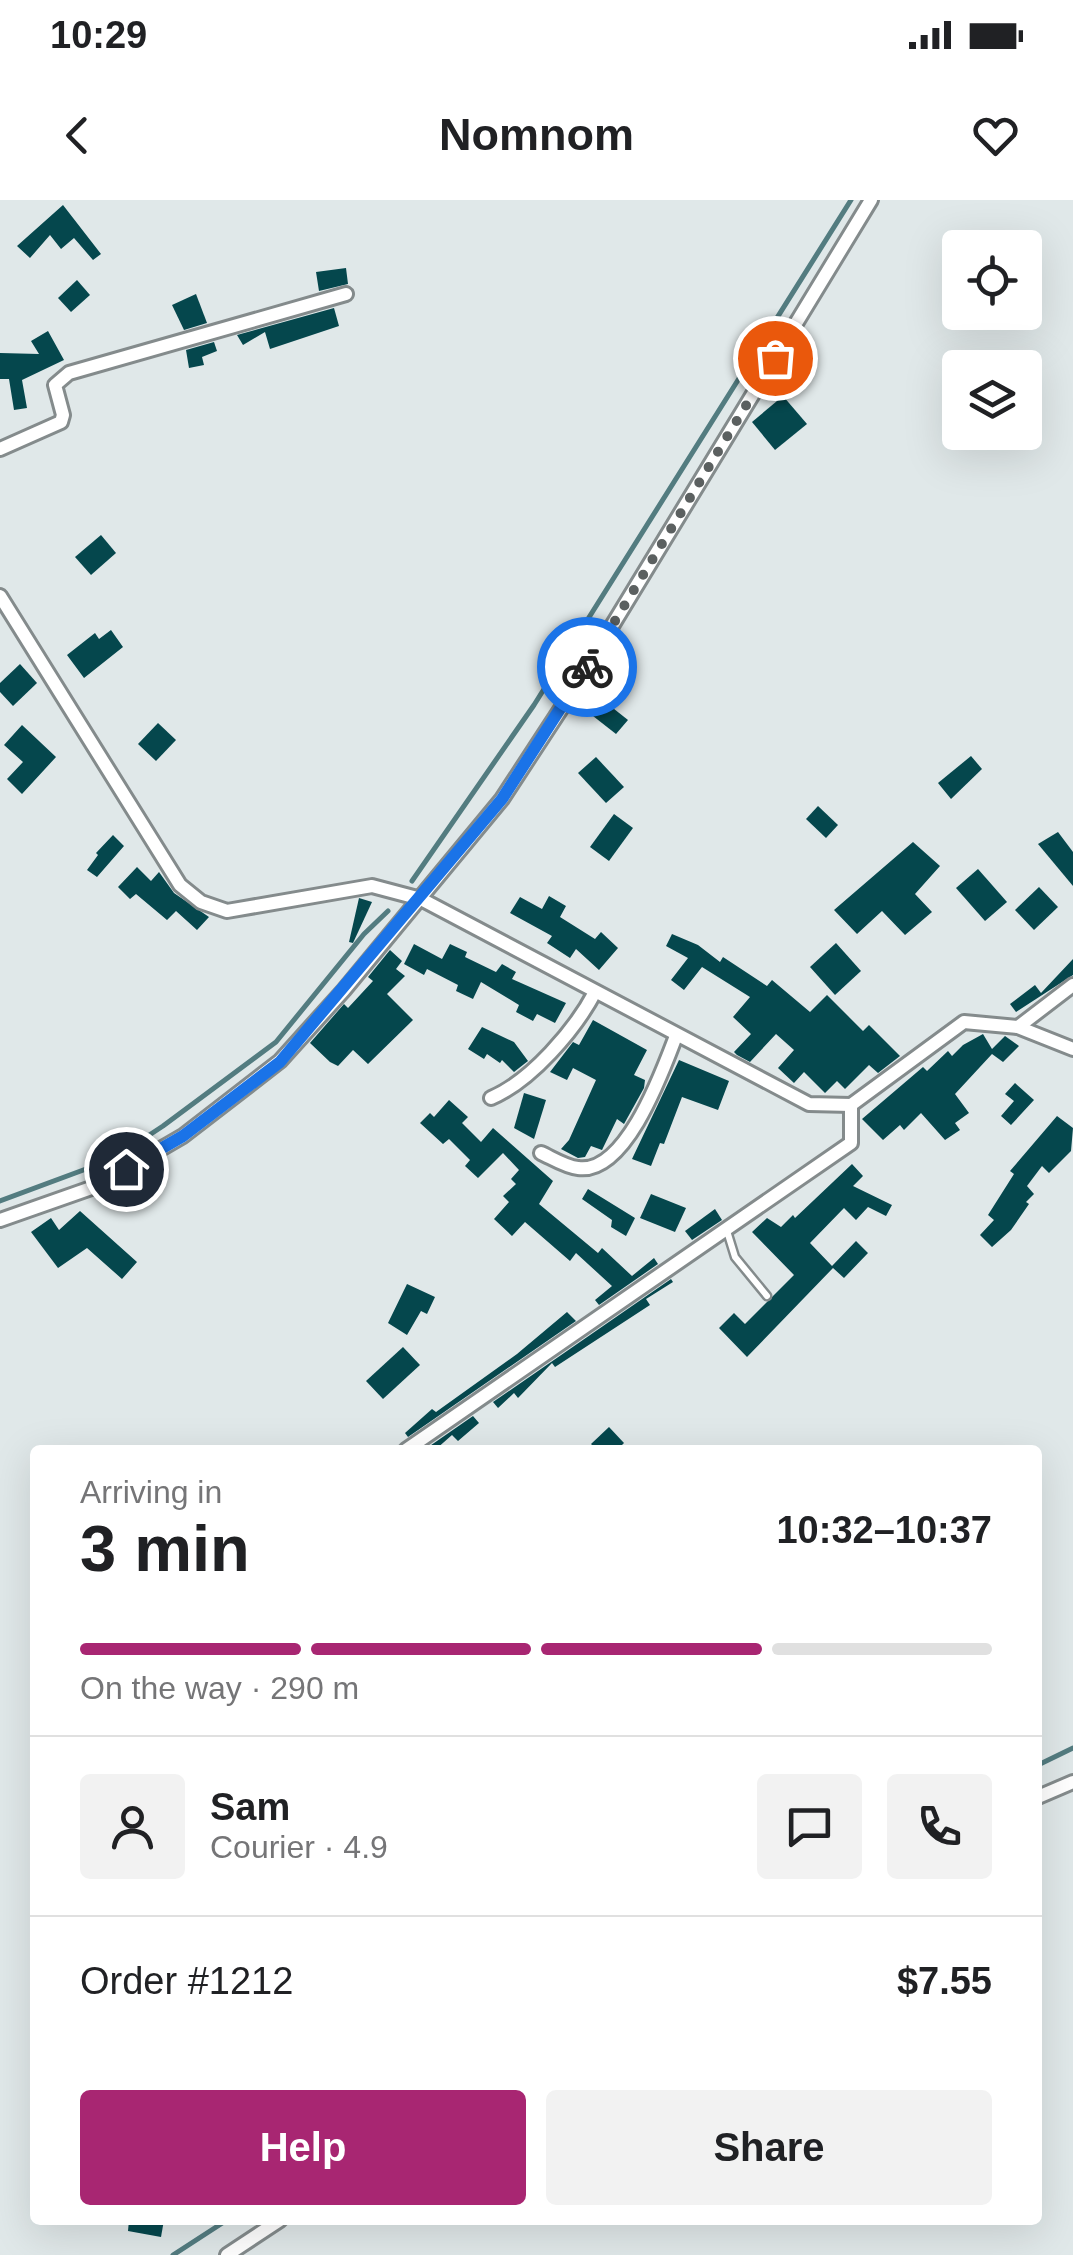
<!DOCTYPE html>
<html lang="en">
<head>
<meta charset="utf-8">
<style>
  body { margin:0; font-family:Arial,sans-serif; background:#f2f2f2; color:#202124; height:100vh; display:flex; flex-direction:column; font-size:38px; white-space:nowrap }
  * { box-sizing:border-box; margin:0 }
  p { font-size:32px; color:#757577 }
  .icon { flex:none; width:55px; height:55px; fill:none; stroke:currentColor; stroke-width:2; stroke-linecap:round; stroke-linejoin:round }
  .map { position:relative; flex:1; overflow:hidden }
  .drawer { position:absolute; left:30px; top:1245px; width:1012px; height:780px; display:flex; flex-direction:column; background:#fff; border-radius:10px; box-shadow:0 10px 40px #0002 }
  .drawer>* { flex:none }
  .buttons { position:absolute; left:942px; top:30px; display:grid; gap:20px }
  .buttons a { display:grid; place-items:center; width:100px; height:100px; border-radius:10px; background:#fff; box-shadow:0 10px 40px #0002; font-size:50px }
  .pin { position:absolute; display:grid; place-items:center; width:85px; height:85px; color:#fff; margin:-42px; border:5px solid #fff; border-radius:50%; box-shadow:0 2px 10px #0007 }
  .courier { position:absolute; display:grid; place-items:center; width:100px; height:100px; margin:-50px; border:8px solid #1a73e8; border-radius:50%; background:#fff; color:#222; box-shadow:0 2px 12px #0007 }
  .overview em { font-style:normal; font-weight:700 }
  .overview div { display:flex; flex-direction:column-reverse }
  .overview { display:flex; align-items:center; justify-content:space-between; height:170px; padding:0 50px }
  h1 { font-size:65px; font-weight:700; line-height:75px }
  .bar { display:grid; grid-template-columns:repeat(4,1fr); gap:15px 10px; align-content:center; height:120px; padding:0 50px }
  .bar i { height:12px; border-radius:8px; background:#e0e0e0 }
  .bar .current { background:#a82672 }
  .bar p { grid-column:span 4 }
  .line { display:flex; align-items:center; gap:25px; padding:0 50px; border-top:2px solid #e0e0e0 }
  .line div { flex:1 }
  .round { display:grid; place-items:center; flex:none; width:105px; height:105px; border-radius:10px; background:#f2f2f2 }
  .primary-button { display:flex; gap:20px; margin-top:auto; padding:20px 50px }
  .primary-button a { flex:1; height:115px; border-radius:10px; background:#a82672; color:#fff; font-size:40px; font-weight:700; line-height:115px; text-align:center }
  .primary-button a+a { background:#f2f2f2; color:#202124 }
  .status { display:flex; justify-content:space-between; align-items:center; height:70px; padding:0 50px; background:#fff; direction:ltr }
  .status svg { height:28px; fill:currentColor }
  header { display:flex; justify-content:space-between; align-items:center; height:130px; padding:0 50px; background:#fff; font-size:45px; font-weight:700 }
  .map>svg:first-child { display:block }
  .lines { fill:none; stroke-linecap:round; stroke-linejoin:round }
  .stream { stroke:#537c80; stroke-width:5 }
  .building { fill:#05474d }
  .service-casing { stroke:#848b8c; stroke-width:11 }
  .minor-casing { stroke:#848b8c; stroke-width:18 }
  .service { stroke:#fff; stroke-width:6 }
  .minor { stroke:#fff; stroke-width:12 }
  .done { stroke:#5b6060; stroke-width:10; stroke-dasharray:0 18 }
  .route { stroke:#1a73e8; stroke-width:12 }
</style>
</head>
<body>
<div class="status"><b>10:29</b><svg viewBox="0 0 49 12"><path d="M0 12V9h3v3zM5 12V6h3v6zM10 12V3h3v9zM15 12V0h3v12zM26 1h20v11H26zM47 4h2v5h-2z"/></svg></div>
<header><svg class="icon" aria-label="back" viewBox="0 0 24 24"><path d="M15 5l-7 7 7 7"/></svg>Nomnom<svg class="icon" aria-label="heart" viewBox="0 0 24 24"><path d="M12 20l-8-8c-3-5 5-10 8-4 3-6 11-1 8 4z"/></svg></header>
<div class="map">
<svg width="1073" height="2055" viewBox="0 0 1073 2055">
  <rect width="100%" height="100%" fill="#e0e8e9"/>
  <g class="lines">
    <g class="stream">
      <path d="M412,681L534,505L851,0"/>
      <path d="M0,1001L113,959L163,926L276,842L364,734L388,711"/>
      <path d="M1038,1565L1073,1548"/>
      <path d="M173,2055L227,2020"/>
    </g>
  </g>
  <g class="building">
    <path d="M63,5L101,54L93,60L74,38L61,49L50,35L30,58L17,46Z"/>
    <path d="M346,68L348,84L319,91L316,72Z"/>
    <path d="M77,80L90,95L71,112L58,98Z"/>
    <path d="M196,94L207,123L184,130L172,105Z"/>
    <path d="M334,108L339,126L270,149L265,132L243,145L237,135Z"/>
    <path d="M48,131L64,160L22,180L27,208L14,210L9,179H0V153L39,154L31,141Z"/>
    <path d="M214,142L217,151L202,157L204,165L189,168L186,150Z"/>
    <path d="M783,196L807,224L775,250L752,222Z"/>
    <path d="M101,335L116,353L91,375L75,357Z"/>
    <path d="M111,430L123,447L84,478L67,455L95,433L99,439Z"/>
    <path d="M20,464L37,483L13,506L0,492V483Z"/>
    <path d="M604,501L628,520L616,534L593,516Z"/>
    <path d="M158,523L176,540L156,561L138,544Z"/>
    <path d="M22,525L56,557L22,594L7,579L23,562L4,545Z"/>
    <path d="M971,556L982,569L951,599L938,583Z"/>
    <path d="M596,557L624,587L606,603L578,573Z"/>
    <path d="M818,606L838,625L826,638L806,619Z"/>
    <path d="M614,614L633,628L609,661L590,647Z"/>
    <path d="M1058,632L1073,652V686L1038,644Z"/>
    <path d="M113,635L124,646L97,677L87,670L98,655L96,653Z"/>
    <path d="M913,642L940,666L915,694L932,712L905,735L882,711L857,734L834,710Z"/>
    <path d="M137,667L151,681L159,672L174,693L209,717L197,730L176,711L167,720L136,694L130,699L118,687Z"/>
    <path d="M978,669L1007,702L985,721L956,688Z"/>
    <path d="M1039,687L1058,707L1034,730L1015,710Z"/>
    <path d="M549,696L566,706L560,717L595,739L601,732L618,748L599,770L576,749L570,758L547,743L552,736L510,713L520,697L542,709Z"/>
    <path d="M359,698L372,702L353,743L349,742Z"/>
    <path d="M672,734L698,745L720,762L723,757L767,786L772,780L810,812L827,795L863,831L869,825L900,856L878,873L869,865L845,889L837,881L825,893L804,872L794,883L778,868L794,850L776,834L750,862L737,855L734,852L751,834L733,817L750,797L702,767L684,790L671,780L688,758L666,746Z"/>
    <path d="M836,743L861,771L835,795L810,767Z"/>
    <path d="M414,744L442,759L450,744L467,752L465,757L496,772L502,764L516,772L512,779L566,803L555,823L537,814L533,821L516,812L519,805L481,782L473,799L456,791L458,785L427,769L424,775L404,764Z"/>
    <path d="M390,750L402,761L396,769L405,776L387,794L413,820L368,864L353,850L338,866L330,862L310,843L344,804L348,808L373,781L368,777Z"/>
    <path d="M1073,759V775L1016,812L1010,804L1035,785L1041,793Z"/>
    <path d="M593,820L647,850L634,875L645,880L644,888L624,924L617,919L602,950L591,946L585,957L578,958L561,949L569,940L596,880L573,868L567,880L550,872L573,842L579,845Z"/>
    <path d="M482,827L514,842L528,861L514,872L502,860L500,863L487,854L484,859L468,849Z"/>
    <path d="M983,834L992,849L1005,836L1019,846L1003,862L992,854L955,894L969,913L955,923L960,930L945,940L921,913L904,930L900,925L883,940L862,919L923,867L927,871L948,851L952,856L963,845Z"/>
    <path d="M679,860L729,881L718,910L682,897L664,944L660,943L651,966L632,959Z"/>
    <path d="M1015,883L1034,900L1011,925L1001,916L1014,901L1005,894Z"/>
    <path d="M524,893L546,900L534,939L514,928Z"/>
    <path d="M449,900L468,917L462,923L481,942L493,928L553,981L539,1004L598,1053L602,1048L632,1076L654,1058L658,1064L599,1105L595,1100L612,1086L576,1053L570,1061L525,1022L512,1036L494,1019L509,1002L503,996L516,984L511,979L519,970L503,953L478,978L465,966L470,960L449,939L443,944L420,923L430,913L434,917Z"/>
    <path d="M1057,916L1073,928L1071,951L1049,973L1042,966L1027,986L1034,994L1026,1002L1029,1004L1011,1030L992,1047L980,1035L994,1020L988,1015L1014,974L1010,971Z"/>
    <path d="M852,964L863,976L853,986L892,1005L886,1016L868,1007L856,1020L844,1008L810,1043L832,1066L856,1041L868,1053L844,1078L833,1068L747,1157L719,1128L734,1113L745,1124L794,1075L752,1032L767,1018L781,1027L793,1015L795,1018Z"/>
    <path d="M588,989L635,1018L626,1036L611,1027L612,1020L582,999Z"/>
    <path d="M651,994L686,1008L675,1032L640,1018Z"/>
    <path d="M715,1009L722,1020L692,1040L685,1031Z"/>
    <path d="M80,1011L137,1062L122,1079L87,1048L58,1068L31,1032L51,1018L59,1030Z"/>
    <path d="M671,1079L673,1082L646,1099L650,1105L555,1167L552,1163L518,1198L514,1193L498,1208L493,1202Z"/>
    <path d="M407,1084L435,1097L427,1114L421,1111L407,1135L388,1123Z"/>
    <path d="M567,1112L576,1121L408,1237L405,1233L432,1209L436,1212L517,1154Z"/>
    <path d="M403,1147L420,1165L383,1199L366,1181Z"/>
    <path d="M473,1216L479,1223L458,1241L452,1235L435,1250H424Z"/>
    <path d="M609,1227L624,1243L617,1250H597L591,1244Z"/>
    <path d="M129,2020H164L161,2037L128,2031Z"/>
  </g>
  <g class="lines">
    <defs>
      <path id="service" d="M727,1031L735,1057L767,1096"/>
      <g id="minor">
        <path d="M0,249L61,222L63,215L55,185L69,173L346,94"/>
        <path d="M0,396L180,685L201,702L227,711L372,686L421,699L809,904L851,905L964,822L1018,827L1073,849"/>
        <path d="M1018,827L1073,785"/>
        <path d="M491,898C531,881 575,830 595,792"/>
        <path d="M541,953C552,958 566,967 578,968C626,975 663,870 676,836"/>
        <path d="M0,1020L97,986L183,936L280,861L344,790L502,599L570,495L871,0"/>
        <path d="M406,1250L851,943V905"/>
        <path d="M1038,1597L1073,1582"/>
        <path d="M227,2055L280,2020"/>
      </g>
    </defs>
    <use href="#service" class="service-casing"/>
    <use href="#minor" class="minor-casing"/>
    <use href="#service" class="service"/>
    <use href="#minor" class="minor"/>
  </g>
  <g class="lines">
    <path class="done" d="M587,467L775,158"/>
    <path class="route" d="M126,969L183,936L280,862L502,599L587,467"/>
  </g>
</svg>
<div class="buttons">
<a><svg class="icon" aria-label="locate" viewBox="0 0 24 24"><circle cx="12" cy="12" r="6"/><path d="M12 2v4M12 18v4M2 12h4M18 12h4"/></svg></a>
<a><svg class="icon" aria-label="layers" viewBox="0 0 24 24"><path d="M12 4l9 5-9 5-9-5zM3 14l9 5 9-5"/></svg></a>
</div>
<div class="pin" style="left:775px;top:158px;background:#ea580c"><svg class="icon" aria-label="bag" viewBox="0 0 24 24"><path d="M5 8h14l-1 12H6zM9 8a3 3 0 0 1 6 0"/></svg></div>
<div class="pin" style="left:126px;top:969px;background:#1f2937"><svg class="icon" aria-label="home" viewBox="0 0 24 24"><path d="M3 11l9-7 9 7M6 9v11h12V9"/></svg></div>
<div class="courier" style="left:587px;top:467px"><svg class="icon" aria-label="bike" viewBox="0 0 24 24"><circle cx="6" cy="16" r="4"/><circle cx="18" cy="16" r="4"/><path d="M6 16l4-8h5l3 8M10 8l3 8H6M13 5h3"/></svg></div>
<section class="drawer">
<div class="overview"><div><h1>3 min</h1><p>Arriving in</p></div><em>10:32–10:37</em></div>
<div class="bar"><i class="current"></i><i class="current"></i><i class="current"></i><i></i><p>On the way · 290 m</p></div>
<div class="line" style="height:180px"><a class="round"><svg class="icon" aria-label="person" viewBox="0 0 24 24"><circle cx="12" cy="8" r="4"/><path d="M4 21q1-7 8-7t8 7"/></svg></a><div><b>Sam</b><p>Courier · 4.9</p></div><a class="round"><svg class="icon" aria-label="chat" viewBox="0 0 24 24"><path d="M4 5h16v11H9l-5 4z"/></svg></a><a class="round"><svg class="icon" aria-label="phone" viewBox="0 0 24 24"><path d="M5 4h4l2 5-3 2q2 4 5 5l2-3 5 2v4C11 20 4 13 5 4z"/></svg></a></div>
<div class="line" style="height:130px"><div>Order #1212</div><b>$7.55</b></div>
<div class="primary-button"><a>Help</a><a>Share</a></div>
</section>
</div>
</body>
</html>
